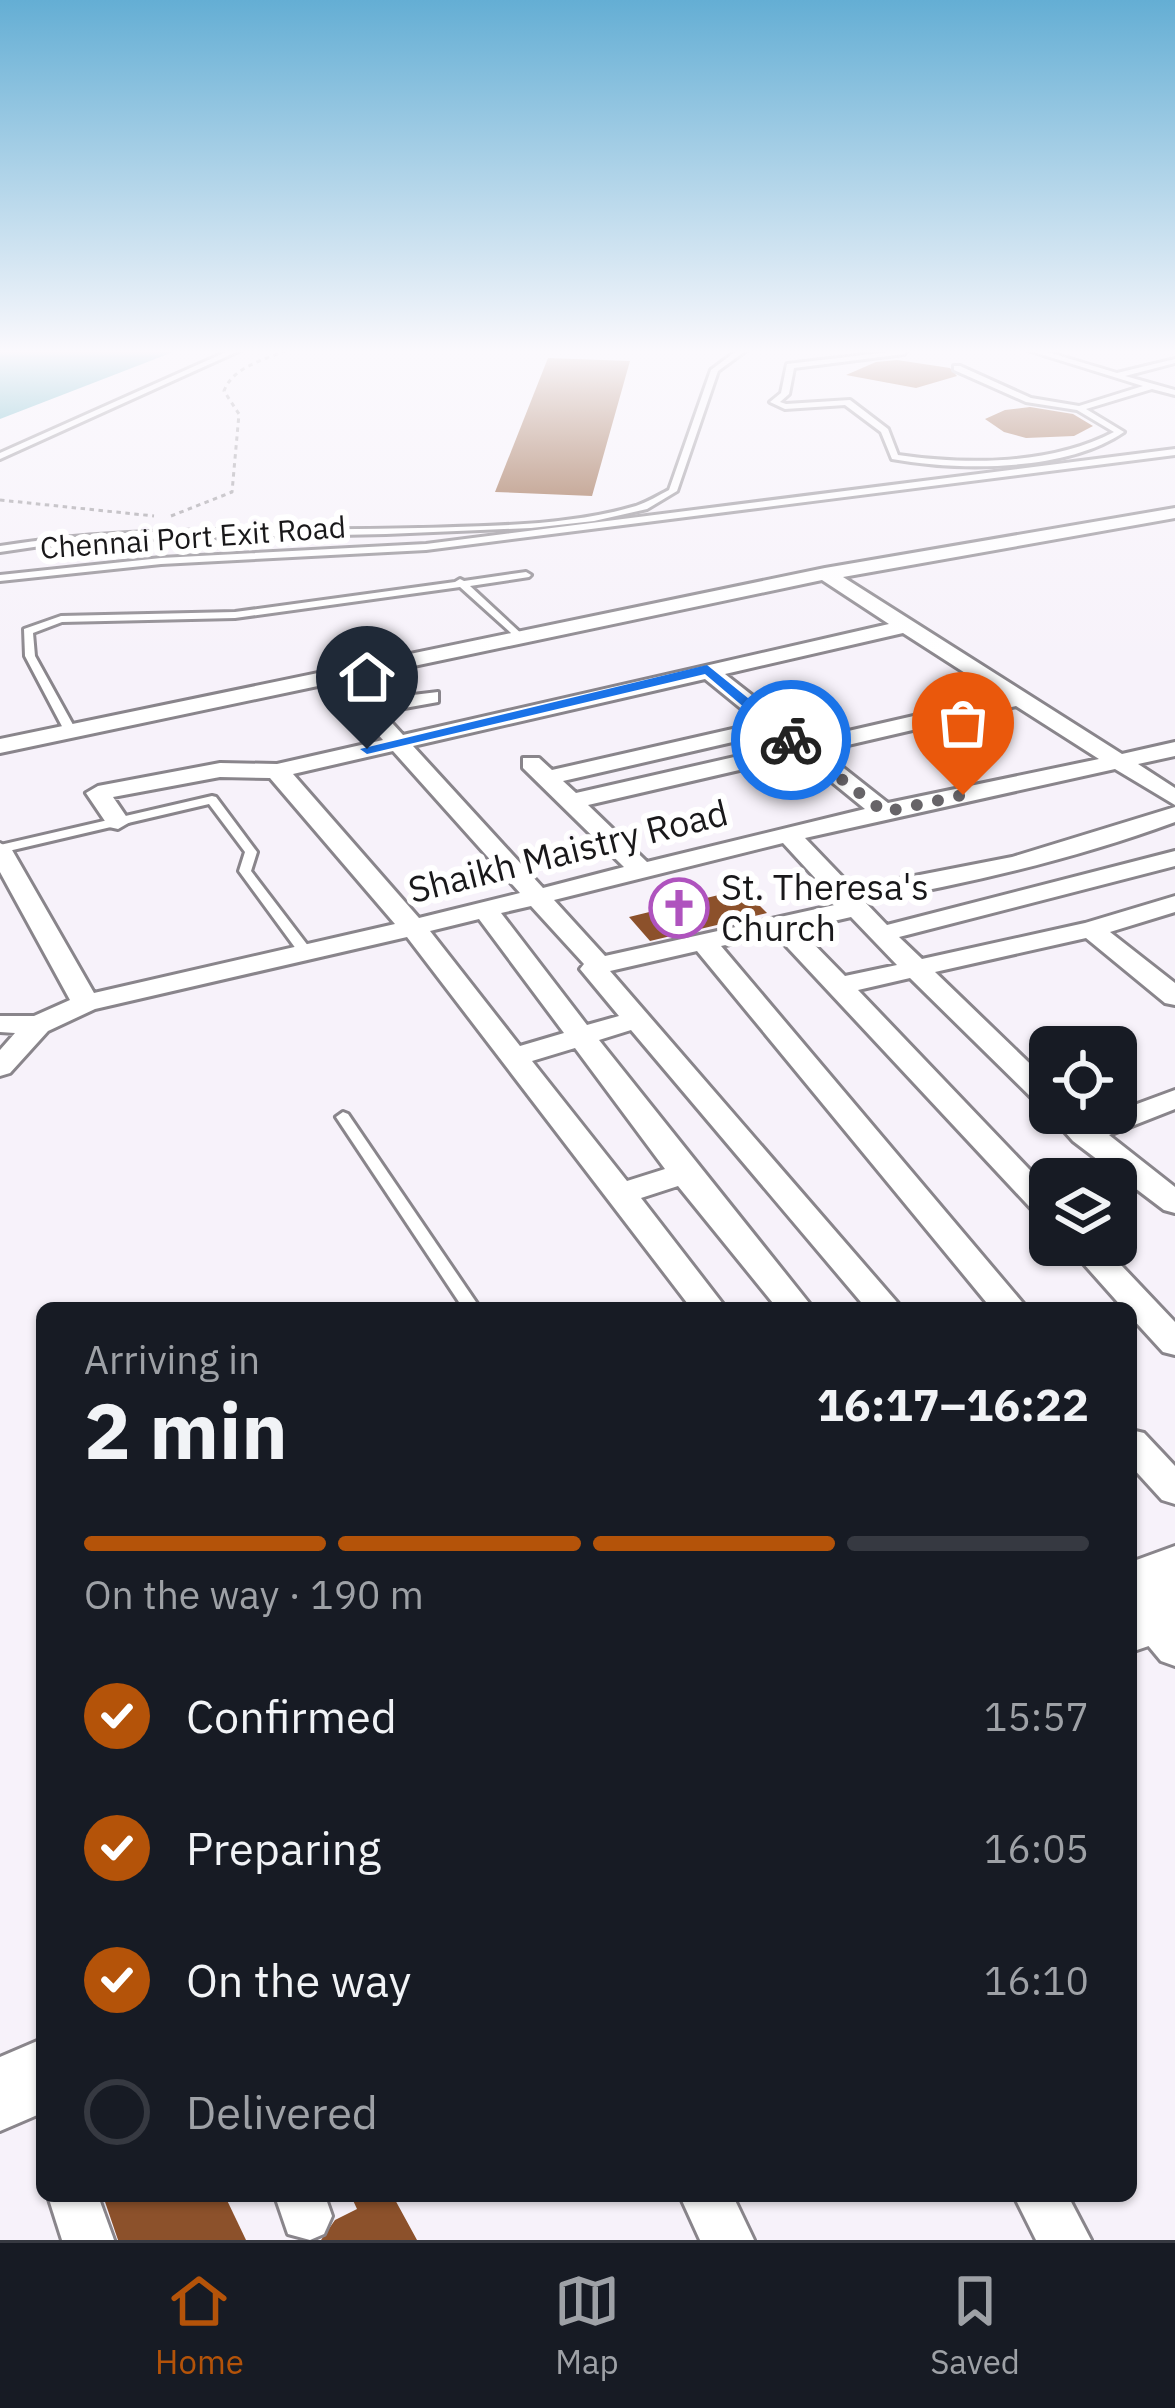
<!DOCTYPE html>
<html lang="en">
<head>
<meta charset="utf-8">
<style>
  body { margin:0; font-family:"IBM Plex Sans",sans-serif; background:#242831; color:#f1f3f6; height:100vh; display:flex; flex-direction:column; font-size:45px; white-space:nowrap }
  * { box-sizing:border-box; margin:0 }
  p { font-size:39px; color:#9ea1a6 }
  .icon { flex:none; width:66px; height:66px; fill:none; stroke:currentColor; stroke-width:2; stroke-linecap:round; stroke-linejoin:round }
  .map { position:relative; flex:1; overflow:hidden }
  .panel { position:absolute; left:36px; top:1302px; width:1101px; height:900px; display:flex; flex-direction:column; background:#171b24; border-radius:18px; box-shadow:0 3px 9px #0004 }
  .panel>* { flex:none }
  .buttons { position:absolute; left:1029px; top:1026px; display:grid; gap:24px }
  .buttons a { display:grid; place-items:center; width:108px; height:108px; border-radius:18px; background:#171b24; box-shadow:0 3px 9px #0004; font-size:60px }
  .pin { position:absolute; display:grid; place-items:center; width:102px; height:102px; color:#fff; margin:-123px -51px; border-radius:50% 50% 50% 0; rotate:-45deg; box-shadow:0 0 12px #0007 }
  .pin .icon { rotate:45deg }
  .courier { position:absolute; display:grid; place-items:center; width:120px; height:120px; margin:-60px; border:9px solid #1a73e8; border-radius:50%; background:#fff; color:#222; box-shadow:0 3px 15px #0007 }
  .headline em { font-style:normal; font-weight:700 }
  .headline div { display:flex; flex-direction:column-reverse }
  .headline { display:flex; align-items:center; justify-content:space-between; height:204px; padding:0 48px }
  h1 { font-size:78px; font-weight:700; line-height:90px }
  .bar { display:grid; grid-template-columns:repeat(4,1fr); gap:18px 12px; align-content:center; height:144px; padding:0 48px }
  .bar i { height:15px; border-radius:9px; background:#363941 }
  .bar .active { background:#b45309 }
  .bar p { grid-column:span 4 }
  ol { padding:0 48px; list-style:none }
  li { display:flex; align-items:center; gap:36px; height:132px }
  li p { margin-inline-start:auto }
  li .icon { padding:12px; border-radius:50%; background:#b45309; color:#fff; stroke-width:4 }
  li:last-child { color:#9ea1a6 }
  li i { width:66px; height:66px; border:6px solid #363941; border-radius:50% }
  .tab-bar { display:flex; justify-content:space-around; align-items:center; height:168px; border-top:3px solid #363941; background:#171b24; font-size:33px; color:#9ea1a6 }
  .tab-bar a { display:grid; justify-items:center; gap:6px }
  .tab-bar .active { color:#b45309 }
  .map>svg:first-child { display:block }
  .water { fill:#3fa5b6 }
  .building { fill:#8c512b }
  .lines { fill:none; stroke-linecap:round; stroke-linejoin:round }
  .service-casing { stroke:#89858b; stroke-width:6 }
  .minor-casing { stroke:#89858b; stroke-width:6 }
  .primary-casing { stroke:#89858b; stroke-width:6 }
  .path { stroke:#959297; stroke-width:3; stroke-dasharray:4.5 4.5; stroke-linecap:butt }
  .service { fill:#fff; fill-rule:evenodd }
  .minor { fill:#fff; fill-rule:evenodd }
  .primary { fill:#fff; fill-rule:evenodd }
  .route { fill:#1a73e8 }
  .done { stroke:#676468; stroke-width:12; stroke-dasharray:0 21.6 }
  .labels { text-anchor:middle; stroke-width:12; stroke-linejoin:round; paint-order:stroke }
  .far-street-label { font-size:30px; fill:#19181a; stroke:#fff }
  .street-label { font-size:36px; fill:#19181a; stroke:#fff }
  .poi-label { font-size:36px; fill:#19181a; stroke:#fff; text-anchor:start }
</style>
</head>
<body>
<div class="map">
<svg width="1175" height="2240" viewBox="0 0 1175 2240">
  <rect width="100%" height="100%" fill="#f7f2fa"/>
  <path class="water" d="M0,349H181L0,419Z"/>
  <g class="building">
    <path d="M548,358L630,361L592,496L495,492Z"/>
    <path d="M897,360L950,368L957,376L916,388L846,375L876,362Z"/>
    <path d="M1030,407L1073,414L1093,426L1074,436L1026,438L1004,432L985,419L1005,410Z"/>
    <path d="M743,889L767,913L650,941L629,917Z"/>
    <path d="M103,2196H225L246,2240H118Z"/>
    <path d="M351,2196H393L417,2240H321L335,2220L357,2209Z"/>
  </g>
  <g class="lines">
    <defs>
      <g id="service">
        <path d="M233,349H243L0,459V453Z"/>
        <path d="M739,349H748L718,371L677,491L647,509L594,521L531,528L386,534L138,539L54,544L0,552V546C138,524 280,532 419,528C490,526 568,526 636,506C648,502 659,495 669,490L711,370Z"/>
        <path d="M1024,349H1037L1117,373L1175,359V363L1125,376L1175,390V395L1152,389L1086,409L1124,432C1066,472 959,471 892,459L881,432L845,405L785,409L770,402L781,393L787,364L907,350L904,354L794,368L789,394L780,402L786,404L850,400L888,429L898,455C968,465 1051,465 1114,432L1077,410L1026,402L954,370V366H960L1031,398L1079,406L1143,386Z"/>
        <path d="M1175,449V455L426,550L161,564L0,581V575L161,558L426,544Z"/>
        <path d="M526,572L531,575L529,577L470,586L525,637L526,639L521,642L460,587L235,618L62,622L33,633L35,656L77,732L71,735L65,732L25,656L24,629L61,616L235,612L455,582L460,579L464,581Z"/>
        <path d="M212,796L216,797L257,852L251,871L312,951L314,954L312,957H302L239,871L245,852L209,804L0,853V845Z"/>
        <path d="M343,1112L348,1114L480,1308H463L336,1117Z"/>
      </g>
      <g id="minor">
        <path d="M1175,508V518L843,577L1122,754L1175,742V756L1138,764L1175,788V805L1115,769L805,838L853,888L1012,857L1175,807V822C1075,859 971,883 865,902L887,925L1175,851V866L899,937L922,959L1085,923L1175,896V912L1110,932L1175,983V1005L1165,1003L1086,938L935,972L1050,1083V1109L1040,1106L910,978L858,990L1050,1191V1220L1039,1217L775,934L721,946L1027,1308H991L697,951L610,971L902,1308H866L631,1030L599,1040L813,1308H777L678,1186L641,1198L726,1308H691L407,937L95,1009L48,1031L10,1073L0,1076V1050L15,1033L0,1032V1016H34L70,1000L0,872V843L12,850L94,993L395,924L270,778L220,777L113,797L130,822L118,829L109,827L86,793L98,786L220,763L277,764L383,740L332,683L0,753V739L825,568ZM822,580L889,624L403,735L382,712L438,702V692L371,700L352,679ZM903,633L1001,696L809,740L725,674ZM705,679L759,723L552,770L539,758H523V768L624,867L543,888L413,746ZM1016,706L1099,759L888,803L822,751ZM772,733L787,745L576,793L563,781ZM393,751L520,893L419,918L293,774ZM800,756L865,809L647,862L588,805ZM783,843L839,904L605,956L554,900ZM531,906L584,964L580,969L619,1016L587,1025L501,913ZM851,917L897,965L845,976L799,929ZM479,919L564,1033L520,1046L430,931ZM575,1048L665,1169L627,1181L532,1061Z"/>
        <path d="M1175,1090V1109L1109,1135L1175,1187V1213L1164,1210L1073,1141L1048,1113H1082L1091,1121Z"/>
        <path d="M1067,1245H1102L1175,1322V1355L1163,1352L1131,1317V1308H1123Z"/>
        <path d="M1131,1430L1144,1433L1175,1466V1504L1162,1500L1131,1466Z"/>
        <path d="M1149,1605L1163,1610L1175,1622V1666L1161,1661L1131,1625L1135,1610Z"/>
        <path d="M48,2196H98L114,2240H62Z"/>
        <path d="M275,2196H325L332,2216L324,2234L310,2240L288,2234Z"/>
        <path d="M680,2196H733L754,2240H700Z"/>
        <path d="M1014,2196H1068L1091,2240H1036Z"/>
      </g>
      <g id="primary">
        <path d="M1175,1546V1637L1131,1652V1562Z"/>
        <path d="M42,2039V2113L0,2131V2057Z"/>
      </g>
    </defs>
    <use href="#service" class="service-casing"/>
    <use href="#minor" class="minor-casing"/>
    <use href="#primary" class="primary-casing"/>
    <g class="path">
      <path d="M0,500L154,516"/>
      <path d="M171,516L232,492L239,414L224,391C233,366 267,359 290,349"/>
    </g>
    <use href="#service" class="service"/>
    <use href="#minor" class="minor"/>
    <use href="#primary" class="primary"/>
  </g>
  <linearGradient id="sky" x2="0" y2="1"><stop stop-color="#64aed4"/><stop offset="0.53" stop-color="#fbf9fd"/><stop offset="1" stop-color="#fbf9fd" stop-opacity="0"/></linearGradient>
  <rect width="1175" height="663" fill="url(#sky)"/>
  <path class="route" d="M707,665L796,737V743H786L705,674L367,754L360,749Z"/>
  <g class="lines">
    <path class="done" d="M791,740L884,812L963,795"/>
  </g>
  <defs>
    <symbol id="church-ring" viewBox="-11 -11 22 22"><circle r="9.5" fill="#fff" stroke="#af53be" stroke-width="1.5"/><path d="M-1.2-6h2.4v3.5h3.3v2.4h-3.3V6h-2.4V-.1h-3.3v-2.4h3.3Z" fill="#af53be"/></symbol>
  </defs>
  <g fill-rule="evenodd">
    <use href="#church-ring" x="646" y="875" width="66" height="66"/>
  </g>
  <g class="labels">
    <g class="far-street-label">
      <text transform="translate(193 538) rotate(-4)" y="10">Chennai Port Exit Road</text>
    </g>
    <g class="street-label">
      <text transform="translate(568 851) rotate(-14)" y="13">Shaikh Maistry Road</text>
    </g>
    <g class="poi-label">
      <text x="721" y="900">St. Theresa's<tspan x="721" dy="41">Church</tspan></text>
    </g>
  </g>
</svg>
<div class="buttons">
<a><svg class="icon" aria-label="locate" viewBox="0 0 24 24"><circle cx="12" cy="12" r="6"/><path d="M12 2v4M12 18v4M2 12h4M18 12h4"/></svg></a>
<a><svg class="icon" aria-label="layers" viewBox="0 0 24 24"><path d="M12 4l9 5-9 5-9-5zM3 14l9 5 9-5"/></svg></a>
</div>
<div class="pin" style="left:963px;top:795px;background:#ea580c"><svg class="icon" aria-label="bag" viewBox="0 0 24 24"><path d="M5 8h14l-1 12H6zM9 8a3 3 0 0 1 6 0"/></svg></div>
<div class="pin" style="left:367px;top:749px;background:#1f2937"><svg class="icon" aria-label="home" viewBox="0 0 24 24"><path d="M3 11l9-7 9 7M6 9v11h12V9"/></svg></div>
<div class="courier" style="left:791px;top:740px"><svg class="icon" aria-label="bike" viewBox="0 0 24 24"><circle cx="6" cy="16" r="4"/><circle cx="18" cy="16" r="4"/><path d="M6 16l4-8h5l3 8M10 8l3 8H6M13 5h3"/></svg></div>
<section class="panel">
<div class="headline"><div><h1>2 min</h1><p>Arriving in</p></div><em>16:17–16:22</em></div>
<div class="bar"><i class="active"></i><i class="active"></i><i class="active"></i><i></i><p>On the way · 190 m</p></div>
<ol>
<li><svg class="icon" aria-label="check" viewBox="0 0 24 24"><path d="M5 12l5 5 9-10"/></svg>Confirmed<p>15:57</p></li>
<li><svg class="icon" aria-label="check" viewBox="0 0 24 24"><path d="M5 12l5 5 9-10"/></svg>Preparing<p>16:05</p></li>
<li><svg class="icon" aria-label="check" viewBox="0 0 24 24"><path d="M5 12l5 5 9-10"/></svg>On the way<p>16:10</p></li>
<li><i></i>Delivered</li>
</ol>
</section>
</div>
<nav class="tab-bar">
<a class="active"><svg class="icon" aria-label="home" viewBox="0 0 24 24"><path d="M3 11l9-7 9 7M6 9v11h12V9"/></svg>Home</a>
<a><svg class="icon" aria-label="map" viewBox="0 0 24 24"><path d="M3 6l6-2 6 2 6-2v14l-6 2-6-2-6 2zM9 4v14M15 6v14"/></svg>Map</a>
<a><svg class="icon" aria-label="saved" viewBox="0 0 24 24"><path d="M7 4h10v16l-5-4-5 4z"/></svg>Saved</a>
</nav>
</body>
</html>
